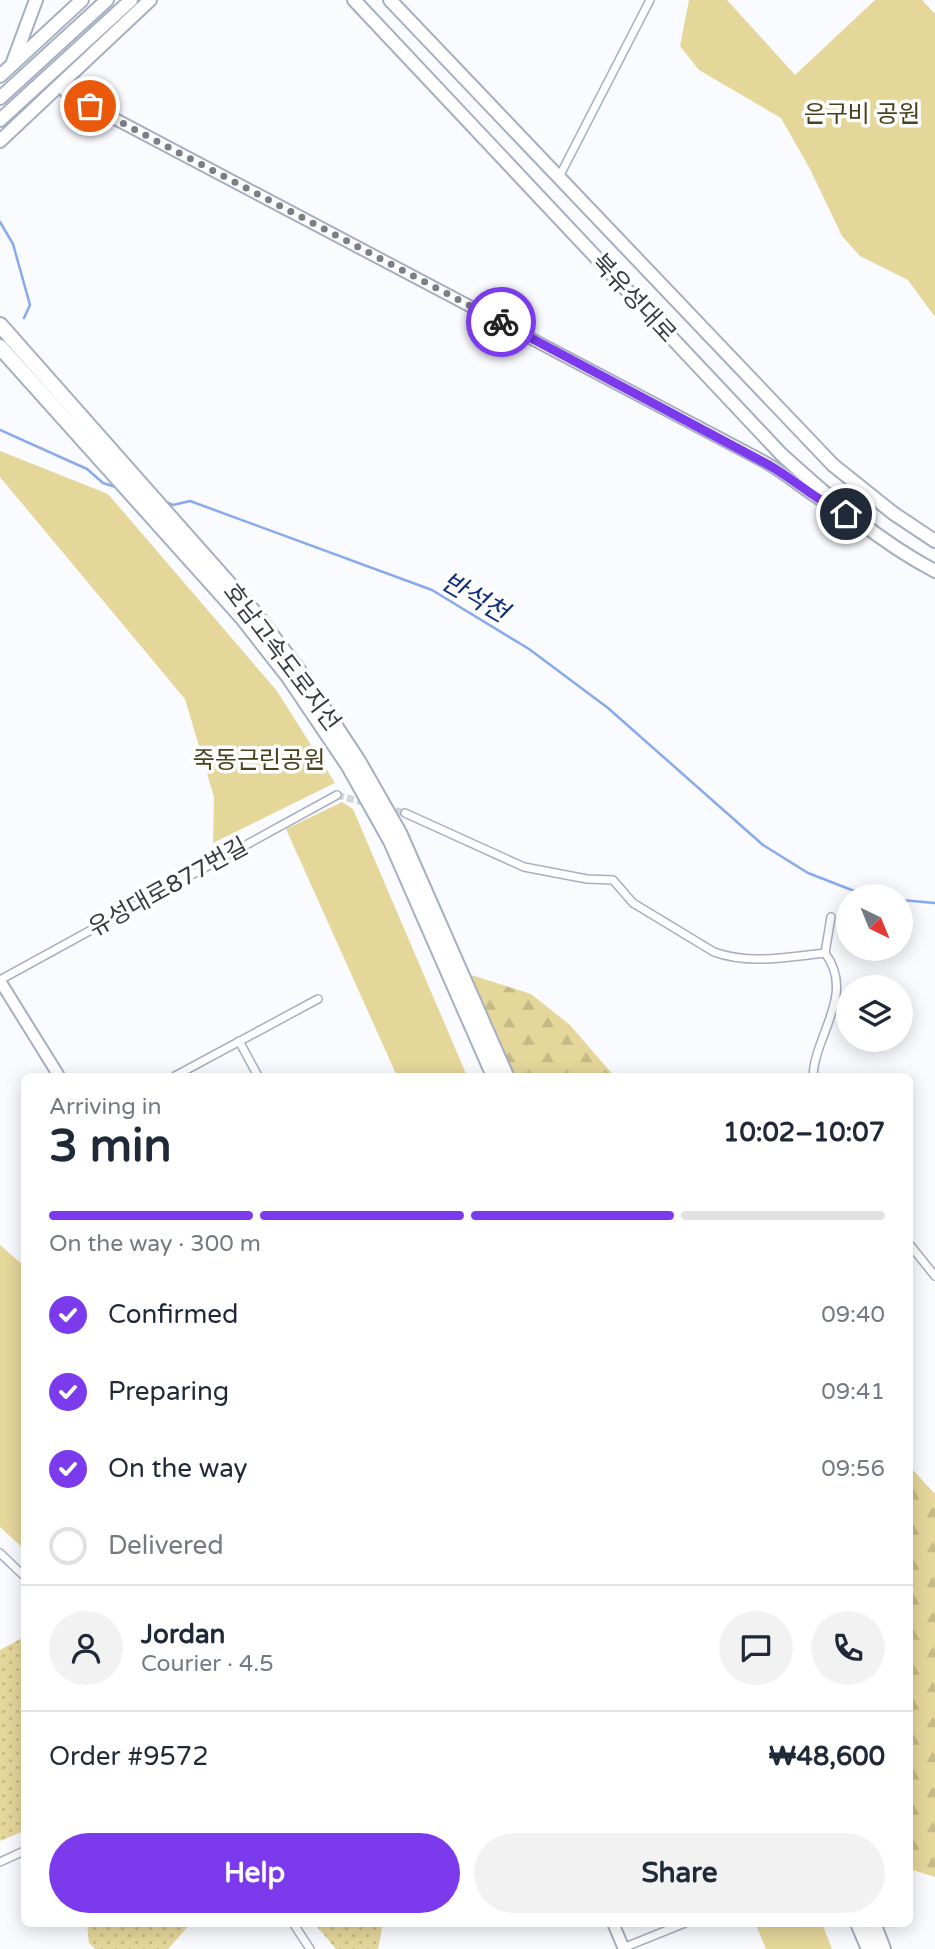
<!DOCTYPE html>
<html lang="en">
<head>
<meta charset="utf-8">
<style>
  body { margin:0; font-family:"Varela Round","Noto Sans KR",sans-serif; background:#f2f2f3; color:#1f2937; height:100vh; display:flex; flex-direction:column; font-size:26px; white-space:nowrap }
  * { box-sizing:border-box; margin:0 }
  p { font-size:23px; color:#747a83 }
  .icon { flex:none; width:38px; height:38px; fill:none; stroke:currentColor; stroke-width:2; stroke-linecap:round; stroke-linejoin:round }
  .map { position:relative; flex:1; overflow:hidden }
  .details { position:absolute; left:21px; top:1073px; width:892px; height:854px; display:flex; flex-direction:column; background:#fff; border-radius:10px; box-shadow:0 4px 18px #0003 }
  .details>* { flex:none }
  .needle { width:46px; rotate:137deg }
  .buttons { position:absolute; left:836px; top:884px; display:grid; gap:14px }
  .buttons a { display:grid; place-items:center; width:77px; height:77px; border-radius:50%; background:#fff; box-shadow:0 4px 18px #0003; font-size:35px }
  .pin { position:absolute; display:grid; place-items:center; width:60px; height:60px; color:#fff; margin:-30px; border:4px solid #fff; border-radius:50%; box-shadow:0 2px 7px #0007 }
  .courier { position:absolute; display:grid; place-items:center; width:70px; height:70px; margin:-35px; border:5px solid #7c3aed; border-radius:50%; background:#fff; color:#222; box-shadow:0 2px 9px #0007 }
  .summary em { font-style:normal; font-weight:700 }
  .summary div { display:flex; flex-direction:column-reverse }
  .summary { display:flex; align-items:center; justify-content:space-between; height:119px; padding:0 28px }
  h1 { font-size:46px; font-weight:700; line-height:52px }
  .bar { display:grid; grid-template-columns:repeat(4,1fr); gap:10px 7px; align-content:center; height:84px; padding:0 28px }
  .bar i { height:9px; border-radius:5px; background:#e0e1e3 }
  .bar .on { background:#7c3aed }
  .bar p { grid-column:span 4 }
  .line { display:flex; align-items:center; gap:18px; padding:0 28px; border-top:2px solid #e0e1e3 }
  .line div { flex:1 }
  .round { display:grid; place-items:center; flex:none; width:74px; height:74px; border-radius:37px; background:#f2f2f3 }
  ol { padding:0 28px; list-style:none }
  li { display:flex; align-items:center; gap:21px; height:77px }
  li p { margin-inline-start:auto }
  li .icon { padding:7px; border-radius:50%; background:#7c3aed; color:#fff; stroke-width:4 }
  li:last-child { color:#747a83 }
  li i { width:38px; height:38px; border:4px solid #e0e1e3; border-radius:50% }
  .button { display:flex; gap:14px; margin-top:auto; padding:14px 28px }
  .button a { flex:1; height:80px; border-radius:42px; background:#7c3aed; color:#fff; font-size:28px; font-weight:700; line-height:80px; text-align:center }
  .button a+a { background:#f2f2f3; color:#1f2937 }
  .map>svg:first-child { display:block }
  .grass { fill:url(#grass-dots) }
  .forest { fill:url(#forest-firs) }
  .park { fill:#e5d69a }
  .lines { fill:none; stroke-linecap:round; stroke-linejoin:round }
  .stream { stroke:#88aaed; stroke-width:2.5 }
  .street-tunnel { stroke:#d2d5d9; stroke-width:7; stroke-dasharray:7 3.5; stroke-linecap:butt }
  .street-casing { stroke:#a6afc2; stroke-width:10 }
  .secondary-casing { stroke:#a6afc2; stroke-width:14 }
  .primary-casing { stroke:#a6afc2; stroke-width:16 }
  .highway-casing { stroke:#a6afc2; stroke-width:18 }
  .street { stroke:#fff; stroke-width:7 }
  .secondary { stroke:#fff; stroke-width:10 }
  .primary { stroke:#fff; stroke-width:12 }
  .highway { stroke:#fff; stroke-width:14 }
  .done { stroke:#7b7e85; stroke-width:7; stroke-dasharray:0 12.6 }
  .route { stroke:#7c3aed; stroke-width:9 }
  .labels { text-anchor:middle; stroke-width:7; stroke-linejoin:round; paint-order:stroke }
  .park-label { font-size:24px; fill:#49401d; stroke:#fff }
  .street-label { font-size:24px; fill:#373b43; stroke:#fff }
  .water-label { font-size:26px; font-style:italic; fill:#0e2f7a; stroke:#fff }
</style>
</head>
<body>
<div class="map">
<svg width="935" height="1949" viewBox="0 0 935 1949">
  <defs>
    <pattern id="grass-dots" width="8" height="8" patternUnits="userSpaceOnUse" patternTransform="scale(1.75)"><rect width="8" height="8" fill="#e5d69a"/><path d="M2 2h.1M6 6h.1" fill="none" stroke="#c5b986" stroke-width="1.8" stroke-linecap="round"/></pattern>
    <pattern id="forest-firs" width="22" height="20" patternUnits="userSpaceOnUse" patternTransform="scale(1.75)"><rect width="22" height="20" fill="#e5d69a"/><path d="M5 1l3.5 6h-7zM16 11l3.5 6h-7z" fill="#c5b986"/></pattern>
  </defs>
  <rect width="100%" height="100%" fill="#f9fbff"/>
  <g class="grass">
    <path d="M24,1637V1831L0,1841V1650Z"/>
    <path d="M87,1923H191L168,1949H95L89,1943Z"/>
    <path d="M314,1923H383L378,1949H336Z"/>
  </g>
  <g class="forest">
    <path d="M471,975L531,994L570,1025L614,1076H514Z"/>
    <path d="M910,1467L935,1494V1877L910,1869Z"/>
  </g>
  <g class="park">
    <path d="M689,0H727L795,75L875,0H922L935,14V317L908,280L860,256L842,236L810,169L781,118L699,70L680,46Z"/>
    <path d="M0,451L108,494L277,691L335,783L213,843L214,797L185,699L0,477Z"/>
    <path d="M342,802L353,809L467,1076H397L286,829Z"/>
    <path d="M0,1245L24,1266V1549L0,1527Z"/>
    <path d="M755,1923H822L832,1949H766Z"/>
  </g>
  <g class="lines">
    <g class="stream">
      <path d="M0,222L13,244L30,305L24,318"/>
      <path d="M0,430L87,469L103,483L119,488"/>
      <path d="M166,502L173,505L190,501L432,590L529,649L608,708L763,845L808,873L857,892L878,896"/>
      <path d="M901,900L935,903"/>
    </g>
    <g class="street-tunnel">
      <path d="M337,795L370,804"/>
      <path d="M385,808L405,813"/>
    </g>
    <defs>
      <g id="street">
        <path d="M558,179L650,0"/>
        <path d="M405,813L524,867L587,879L613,880L633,903L714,952C750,965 787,957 825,953C856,994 815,1034 813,1076"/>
        <path d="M825,953L831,917"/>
        <path d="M0,980L337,795"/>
        <path d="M239,1041L258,1076"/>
        <path d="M175,1076L318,999"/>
        <path d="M910,1245L935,1276"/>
        <path d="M0,1553L24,1576"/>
        <path d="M0,1862L24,1851"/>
        <path d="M293,1923L310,1949"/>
        <path d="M623,1948L685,1923"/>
      </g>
      <g id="secondary">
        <path d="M60,84L66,93L763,461C792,477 814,500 845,513"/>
        <path d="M0,981L59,1076"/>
        <path d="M613,1923L624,1949"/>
      </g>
      <g id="primary">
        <path d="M354,0L781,454C830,498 876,540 935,571"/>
        <path d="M390,0L833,465L893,513L935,541"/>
        <path d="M13,62L36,0"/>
        <path d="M0,76L82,0"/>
        <path d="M0,98L107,0"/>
        <path d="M0,120L131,0"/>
        <path d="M0,141L150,0"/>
      </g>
      <g id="highway">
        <path d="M0,325L251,609L298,670L358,761L399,833L506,1076"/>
        <path d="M0,347L242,617L289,677L349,766L391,841L494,1076"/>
        <path d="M858,1923L869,1949"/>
        <path d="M873,1923L883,1949"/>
      </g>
    </defs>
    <use href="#street" class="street-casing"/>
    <use href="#secondary" class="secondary-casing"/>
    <use href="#primary" class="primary-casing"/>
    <use href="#highway" class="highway-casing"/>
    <use href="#street" class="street"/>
    <use href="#secondary" class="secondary"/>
    <use href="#primary" class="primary"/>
    <use href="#highway" class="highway"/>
  </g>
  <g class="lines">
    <path class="done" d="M90,106L501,322"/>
    <path class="route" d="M501,322L767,464C796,480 816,501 846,514"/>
  </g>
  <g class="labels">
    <g class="park-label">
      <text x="862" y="122">은구비 공원</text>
      <text x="259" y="768">죽동근린공원</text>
    </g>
    <g class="street-label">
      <text transform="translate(634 298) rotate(47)" y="8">북유성대로</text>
      <text transform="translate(282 657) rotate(53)" y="8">호남고속도로지선</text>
      <text transform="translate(168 887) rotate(-29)" y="8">유성대로877번길</text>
    </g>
    <g class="water-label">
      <text transform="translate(475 597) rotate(30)" y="9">반석천</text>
    </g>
  </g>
</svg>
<div class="buttons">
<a><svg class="needle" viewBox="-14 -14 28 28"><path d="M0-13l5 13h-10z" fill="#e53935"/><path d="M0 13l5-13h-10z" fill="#747a83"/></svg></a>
<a><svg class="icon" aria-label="layers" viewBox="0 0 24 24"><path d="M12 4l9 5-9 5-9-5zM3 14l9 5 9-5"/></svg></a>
</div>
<div class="pin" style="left:90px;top:106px;background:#ea580c"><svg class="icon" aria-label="bag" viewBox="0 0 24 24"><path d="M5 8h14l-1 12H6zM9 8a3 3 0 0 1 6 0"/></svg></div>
<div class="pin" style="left:846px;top:514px;background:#1f2937"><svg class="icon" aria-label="home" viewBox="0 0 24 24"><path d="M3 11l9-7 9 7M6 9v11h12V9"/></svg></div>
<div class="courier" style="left:501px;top:322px"><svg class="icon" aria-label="bike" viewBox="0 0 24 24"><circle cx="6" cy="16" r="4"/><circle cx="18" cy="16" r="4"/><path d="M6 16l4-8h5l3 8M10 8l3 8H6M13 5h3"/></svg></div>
<section class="details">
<div class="summary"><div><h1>3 min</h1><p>Arriving in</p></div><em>10:02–10:07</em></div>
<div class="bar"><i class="on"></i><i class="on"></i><i class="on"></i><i></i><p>On the way · 300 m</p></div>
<ol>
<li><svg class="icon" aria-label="check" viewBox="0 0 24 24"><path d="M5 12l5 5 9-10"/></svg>Confirmed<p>09:40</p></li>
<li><svg class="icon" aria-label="check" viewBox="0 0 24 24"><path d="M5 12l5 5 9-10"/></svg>Preparing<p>09:41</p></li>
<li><svg class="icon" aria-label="check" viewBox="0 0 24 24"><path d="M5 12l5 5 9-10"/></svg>On the way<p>09:56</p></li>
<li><i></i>Delivered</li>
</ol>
<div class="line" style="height:126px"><a class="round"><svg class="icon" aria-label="person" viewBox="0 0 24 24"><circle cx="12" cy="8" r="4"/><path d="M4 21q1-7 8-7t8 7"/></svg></a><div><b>Jordan</b><p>Courier · 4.5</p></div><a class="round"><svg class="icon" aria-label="chat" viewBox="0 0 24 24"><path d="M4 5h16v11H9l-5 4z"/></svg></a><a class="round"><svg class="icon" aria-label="phone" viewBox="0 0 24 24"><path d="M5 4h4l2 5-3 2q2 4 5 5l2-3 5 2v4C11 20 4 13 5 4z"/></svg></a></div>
<div class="line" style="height:91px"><div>Order #9572</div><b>₩48,600</b></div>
<div class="button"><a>Help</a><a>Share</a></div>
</section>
</div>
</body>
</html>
